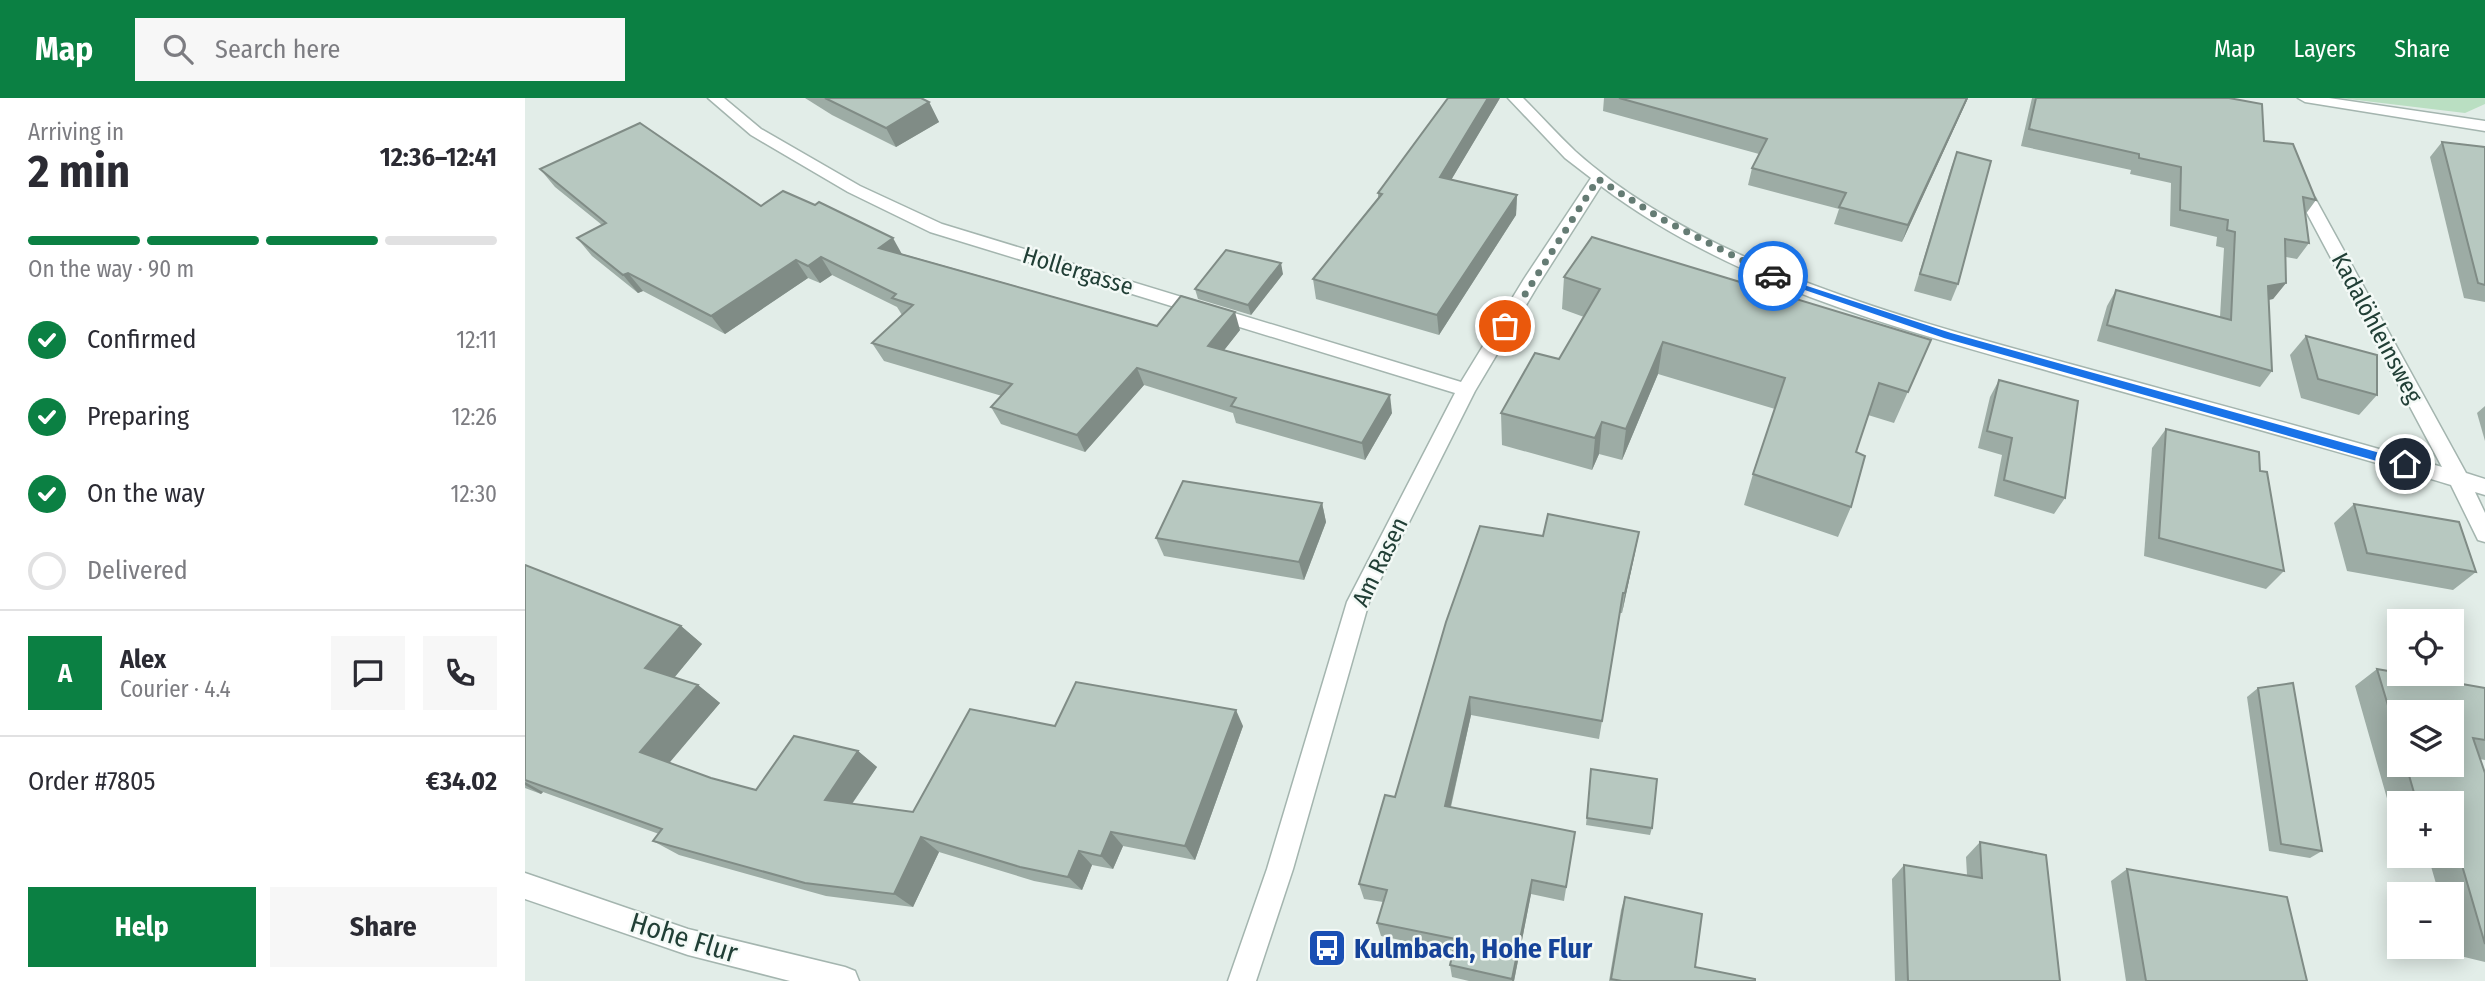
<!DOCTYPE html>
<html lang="en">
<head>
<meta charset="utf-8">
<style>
  body { margin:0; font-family:"Fira Sans Condensed",sans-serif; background:#f7f7f7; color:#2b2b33; height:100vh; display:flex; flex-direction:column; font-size:26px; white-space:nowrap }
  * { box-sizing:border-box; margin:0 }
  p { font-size:23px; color:#7c7c81 }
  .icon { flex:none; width:38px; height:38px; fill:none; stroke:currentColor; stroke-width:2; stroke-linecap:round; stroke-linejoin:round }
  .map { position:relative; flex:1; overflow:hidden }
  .side { display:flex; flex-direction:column; background:#fff; width:525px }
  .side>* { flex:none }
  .buttons { position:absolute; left:1862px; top:511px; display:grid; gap:14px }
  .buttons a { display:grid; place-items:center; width:77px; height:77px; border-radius:0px; background:#fff; box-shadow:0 4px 18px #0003; font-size:35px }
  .pin { position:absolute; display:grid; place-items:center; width:60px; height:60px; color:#fff; margin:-30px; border:4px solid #fff; border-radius:50%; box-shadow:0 2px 7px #0007 }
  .courier { position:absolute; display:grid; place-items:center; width:70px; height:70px; margin:-35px; border:5px solid #1a73e8; border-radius:50%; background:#fff; color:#222; box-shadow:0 2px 9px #0007 }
  .head em { font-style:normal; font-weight:700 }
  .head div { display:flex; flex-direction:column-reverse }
  .head { display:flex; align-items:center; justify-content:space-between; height:119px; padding:0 28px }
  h1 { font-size:46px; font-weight:700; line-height:52px }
  .bar { display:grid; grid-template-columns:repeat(4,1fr); gap:10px 7px; align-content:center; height:84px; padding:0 28px }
  .bar i { height:9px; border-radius:5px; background:#e1e1e2 }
  .bar .current { background:#0b8043 }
  .bar p { grid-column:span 4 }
  .line { display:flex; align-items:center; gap:18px; padding:0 28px; border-top:2px solid #e1e1e2 }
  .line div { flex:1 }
  .round { display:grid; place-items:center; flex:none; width:74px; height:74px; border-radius:0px; background:#f7f7f7 }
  ol { padding:0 28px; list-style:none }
  li { display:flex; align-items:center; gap:21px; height:77px }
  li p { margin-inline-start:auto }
  li .icon { padding:7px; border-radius:50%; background:#0b8043; color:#fff; stroke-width:4 }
  li:last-child { color:#7c7c81 }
  li i { width:38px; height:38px; border:4px solid #e1e1e2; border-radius:50% }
  .action { display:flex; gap:14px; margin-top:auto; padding:14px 28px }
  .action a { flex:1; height:80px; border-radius:0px; background:#0b8043; color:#fff; font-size:28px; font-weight:700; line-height:80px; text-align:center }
  .action a+a { background:#f7f7f7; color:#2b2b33 }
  header { display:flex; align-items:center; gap:42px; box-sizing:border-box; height:98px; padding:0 35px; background:#0b8043; color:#fff }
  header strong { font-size:33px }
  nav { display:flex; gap:38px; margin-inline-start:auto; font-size:24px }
  .search { width:490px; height:63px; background:#f7f7f7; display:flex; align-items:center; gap:18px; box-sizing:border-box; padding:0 24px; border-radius:0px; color:#7c7c81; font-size:26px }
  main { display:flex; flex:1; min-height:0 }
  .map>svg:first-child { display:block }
  .green { fill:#badfc2 }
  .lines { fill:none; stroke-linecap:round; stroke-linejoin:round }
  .street-casing { stroke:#a4b5af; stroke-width:3 }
  .street { fill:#fff; fill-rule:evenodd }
  .wall { fill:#9daca5; fill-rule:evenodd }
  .shaded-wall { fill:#808c86 }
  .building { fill:#b7c8c0; stroke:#808c86; stroke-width:2 }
  .route { fill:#1a73e8 }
  .done { stroke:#657c74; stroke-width:7; stroke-dasharray:0 12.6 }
  .labels { text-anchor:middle; stroke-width:5; stroke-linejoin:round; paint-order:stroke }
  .street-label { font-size:24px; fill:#213f36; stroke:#f3f9f6 }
  .near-street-label { font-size:28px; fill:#213f36; stroke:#f3f9f6 }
  .near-transit-label { font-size:28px; font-weight:bold; fill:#164399; stroke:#f3f9f6; text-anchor:start }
</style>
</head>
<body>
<header>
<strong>Map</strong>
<div class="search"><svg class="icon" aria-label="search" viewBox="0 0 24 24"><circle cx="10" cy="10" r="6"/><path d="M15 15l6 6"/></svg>Search here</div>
<nav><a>Map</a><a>Layers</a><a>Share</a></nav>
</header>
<main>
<section class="side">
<div class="head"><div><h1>2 min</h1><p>Arriving in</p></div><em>12:36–12:41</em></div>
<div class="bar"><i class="current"></i><i class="current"></i><i class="current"></i><i></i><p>On the way · 90 m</p></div>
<ol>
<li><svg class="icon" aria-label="check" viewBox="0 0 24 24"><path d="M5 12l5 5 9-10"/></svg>Confirmed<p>12:11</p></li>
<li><svg class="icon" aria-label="check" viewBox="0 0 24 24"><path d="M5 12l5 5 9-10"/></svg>Preparing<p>12:26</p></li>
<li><svg class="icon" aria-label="check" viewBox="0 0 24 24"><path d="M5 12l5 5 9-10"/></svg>On the way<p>12:30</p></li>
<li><i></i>Delivered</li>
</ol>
<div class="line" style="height:126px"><b class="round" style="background:#0b8043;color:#fff">A</b><div><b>Alex</b><p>Courier · 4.4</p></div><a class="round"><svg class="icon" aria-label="chat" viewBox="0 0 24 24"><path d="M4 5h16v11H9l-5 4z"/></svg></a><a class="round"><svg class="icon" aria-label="phone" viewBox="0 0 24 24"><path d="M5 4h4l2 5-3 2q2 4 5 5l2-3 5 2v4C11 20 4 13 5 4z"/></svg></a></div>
<div class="line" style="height:91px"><div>Order #7805</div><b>€34.02</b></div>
<div class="action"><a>Help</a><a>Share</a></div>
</section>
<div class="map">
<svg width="1960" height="883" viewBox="0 0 1960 883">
  <rect width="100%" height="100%" fill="#e2ede8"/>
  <path class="green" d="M1815,0H1960V6L1940,15Z"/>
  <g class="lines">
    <defs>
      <g id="street">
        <path d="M183,0H199L236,31L335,88L417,126L936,284L999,181L1066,80L1040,60L983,0H998C1015,17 1032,36 1050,53C1178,168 1383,221 1545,266C1669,300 1793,333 1917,369L1774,100L1782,95L1790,100L1941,375L1960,381V397L1950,394L1960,415V444L1953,442L1926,387C1793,347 1658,311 1524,273C1370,230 1206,186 1076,88L1013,187L950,293L844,504L768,771L731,883H703L742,771L822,504L930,295L405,134L323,94L226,37Z"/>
        <path d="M1773,0H1804L1960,23V33L1780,4Z"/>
        <path d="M0,775L163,831L320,869L330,873L334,883H265L163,857L0,801Z"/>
      </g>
    </defs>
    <use href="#street" class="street-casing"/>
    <use href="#street" class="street"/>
  </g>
  <g class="wall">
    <path d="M280,0H396L404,4L414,24L371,49L307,17Z"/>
    <path d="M975,0L926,82L992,97L991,117L914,237L791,201L788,181L853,100V95Z"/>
    <path d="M1079,0H1443L1377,144L1309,126L1314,111L1223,87L1227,70L1234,56L1078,13Z"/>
    <path d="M1507,0H1704L1739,43L1791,102L1780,117L1784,145L1772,161L1761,159V185L1748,201L1743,202L1747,273L1735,289L1572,243L1582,208L1591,192L1695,219L1699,150L1691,148L1692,139L1645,128L1646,85L1605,76L1606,72L1496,48Z"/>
    <path d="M1917,44L1960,49V204L1939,200L1905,59Z"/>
    <path d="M1432,54L1433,186L1426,203L1389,193L1426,70Z"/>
    <path d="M15,71L236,108L378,156L632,228L715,232L699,252L867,315L840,362L711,325L708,315L619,287L560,354L476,326L466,309L477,298L359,263L347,245L377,217L372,209L307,177L295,185L283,180L200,236L118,193L113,195L67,158L52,140L77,127L30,89Z"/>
    <path d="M758,176L726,217L673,201L670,191Z"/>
    <path d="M1039,179L1406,242L1369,325L1343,317L1331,354L1326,409L1313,439L1219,407L1228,376L1250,311L1133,276L1097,362L1074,356L1067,372L977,347L976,315L1034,261L1059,219L1037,211Z"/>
    <path d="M1781,238L1852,297L1834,317L1776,300L1765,257Z"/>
    <path d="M1474,282L1540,400L1529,416L1469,398L1477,357L1453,350L1465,299Z"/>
    <path d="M1960,308V343L1952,315Z"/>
    <path d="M1641,331L1735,373L1759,473L1741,491L1619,458L1627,350Z"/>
    <path d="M797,405L801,424L779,482L639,458L631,440Z"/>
    <path d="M1829,406L1951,474L1928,492L1822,473L1809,425Z"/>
    <path d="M1114,434L1097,515H1095L1074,641L946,617L926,709L1050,734L1039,803L1006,796L989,883H944L927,879L925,867L928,853L856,838L852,825L858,804L839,801L834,786L870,699L1018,438Z"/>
    <path d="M0,467L156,528L177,546L149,580L173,587L195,605L144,664L186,680L231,692L333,653L352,669L327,706L388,714L530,628H718L670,762L598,748L588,771L567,767L557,792L509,783L414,754L388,809L301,798L154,757L128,743L134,736L18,694L16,696L0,690Z"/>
    <path d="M1852,571L1960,590V662L1955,661L1960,675V864L1931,857L1927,842V796H1914L1903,758H1927V705H1874V733L1871,732L1830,588ZM1874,614L1927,667H1874Z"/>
    <path d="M1733,590L1797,753L1785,760L1744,753L1722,599Z"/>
    <path d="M1066,671L1127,730L1125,737L1061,727Z"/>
    <path d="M1455,744L1535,883H1370L1367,781L1379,767L1442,777L1441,759Z"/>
    <path d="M1602,771L1782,883H1601L1586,783Z"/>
    <path d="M1100,799L1170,869L1230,883H1084L1096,812Z"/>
  </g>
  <g class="shaded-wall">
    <path d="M963,0H975L916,99L915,79Z"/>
    <path d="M1442,0H1443L1377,144L1383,127Z"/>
    <path d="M404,4L414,24L371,49L361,30Z"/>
    <path d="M992,97L991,117L914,237L912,217Z"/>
    <path d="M368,140L378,158L354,150Z"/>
    <path d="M296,159L307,177L295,185L283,168Z"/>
    <path d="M271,162L283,180L200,236L186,218Z"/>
    <path d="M756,165L758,176L726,217L723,207Z"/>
    <path d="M103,175L118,193L113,195L98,177Z"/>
    <path d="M1761,185L1748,201L1731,204L1743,188Z"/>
    <path d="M710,214L715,232L689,265L683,248Z"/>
    <path d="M1138,244L1133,276L1097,362L1101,331Z"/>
    <path d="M612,270L619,287L560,354L552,337Z"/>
    <path d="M865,297L867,315L840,362L837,345Z"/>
    <path d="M1077,324L1074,356L1067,372L1070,340Z"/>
    <path d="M797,405L801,424L779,482L774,464Z"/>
    <path d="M1114,434L1110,455L1097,515L1100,495Z"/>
    <path d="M156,528L177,546L143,587L120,570Z"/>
    <path d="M173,587L195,605L140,670L115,654Z"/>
    <path d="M945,599L946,617L922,724L920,708Z"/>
    <path d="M711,612L718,628L670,762L660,748Z"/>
    <path d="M333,653L352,669L319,717L300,702Z"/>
    <path d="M0,684L18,694L16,696L0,687Z"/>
    <path d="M586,734L598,748L588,771L576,758Z"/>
    <path d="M396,739L414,754L388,809L369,796Z"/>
    <path d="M554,753L567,767L557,792L543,779Z"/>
    <path d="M1007,782L1006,796L989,883H987Z"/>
  </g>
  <g class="building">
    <path d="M300,0H396L404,4L361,30Z"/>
    <path d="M923,0H963L915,79L992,97L912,217L788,181L857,96L853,95Z"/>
    <path d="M1094,0H1442L1383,127L1314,109L1321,95L1227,70L1242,41Z"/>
    <path d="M1511,0H1704L1737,6L1739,43L1768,46L1791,102L1778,99L1784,145L1760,141L1761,185L1743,188L1747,273L1582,227L1591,192L1706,222L1710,134L1702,132L1703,122L1655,112L1656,69L1614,60V56L1504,31Z"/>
    <path d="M115,25L236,108L258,93L290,107L294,104L368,140L354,150L632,228L656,198L710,214L683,248L865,297L837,345L706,308L711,300L612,270L552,337L466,309L487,286L347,245L388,207L367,200L371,196L296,159L283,168L271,162L186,218L103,175L98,177L52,140L81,125L15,71Z"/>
    <path d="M1917,44L1960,49V187L1953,185Z"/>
    <path d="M1432,54L1466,63L1433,186L1395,176Z"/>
    <path d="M1067,139L1406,242L1383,294L1354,285L1331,354L1340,358L1326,409L1228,376L1260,280L1138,244L1101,331L1077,324L1070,340L976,315L1010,255L1034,261L1075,191L1039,179Z"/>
    <path d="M701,152L756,165L723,207L670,191Z"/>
    <path d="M1781,238L1852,257V297L1793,281Z"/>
    <path d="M1474,282L1553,303L1540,400L1479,382L1487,340L1462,333Z"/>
    <path d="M1641,331L1734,354L1735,373L1742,374L1759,473L1634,440Z"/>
    <path d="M658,383L797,405L774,464L631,440Z"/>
    <path d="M1829,406L1934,424L1951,474L1842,455Z"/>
    <path d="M1023,416L1114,434L1100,495H1098L1077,623L945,599L920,708L1050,734L1041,789L1007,782L987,881L925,867L931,841L852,825L862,792L834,786L860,697L870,699L921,524L955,428L1018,438Z"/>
    <path d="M0,467L156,528L120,570L173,587L115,654L186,680L231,692L269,638L333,653L300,702L388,714L445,611L530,628L551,584L711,612L660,748L586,734L576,758L554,753L543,779L495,769L396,739L369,796L280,785L128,743L137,731L0,682Z"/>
    <path d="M1852,571L1960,590V642L1948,640L1960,675V846L1927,733V705H1892L1881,667H1927V614H1874V644Z"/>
    <path d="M1768,585L1797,753L1756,746L1733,590Z"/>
    <path d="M1066,671L1132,681L1127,730L1062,720Z"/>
    <path d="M1455,744L1521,757L1535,883H1383L1379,767L1457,780Z"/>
    <path d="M1602,771L1762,799L1782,883H1621Z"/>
    <path d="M1100,799L1177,816L1170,869L1230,881V883H1097L1086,881Z"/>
  </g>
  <path class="route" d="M1245,176L1426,235L1880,362L1885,366L1880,371L1419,240L1245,180Z"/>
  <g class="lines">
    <path class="done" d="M980,228L1073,81L1137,121L1248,178"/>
  </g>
  <defs>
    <symbol id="bus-square" viewBox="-11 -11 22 22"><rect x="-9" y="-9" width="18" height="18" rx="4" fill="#1a4fb4" stroke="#f3f9f6"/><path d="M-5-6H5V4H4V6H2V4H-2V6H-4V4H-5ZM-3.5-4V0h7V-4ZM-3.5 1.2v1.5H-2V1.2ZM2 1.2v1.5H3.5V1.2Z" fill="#fff"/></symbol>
  </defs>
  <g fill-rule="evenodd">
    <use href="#bus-square" x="780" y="828" width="44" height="44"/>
  </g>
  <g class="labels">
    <g class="street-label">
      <text transform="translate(553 173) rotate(17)" y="8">Hollergasse</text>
      <text transform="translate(1852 230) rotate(62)" y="8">Kadalöhleinsweg</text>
      <text transform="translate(855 464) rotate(-64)" y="8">Am Rasen</text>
    </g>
    <g class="near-street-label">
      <text transform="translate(159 839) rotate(17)" y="10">Hohe Flur</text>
    </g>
    <g class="near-transit-label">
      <text x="829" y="860">Kulmbach, Hohe Flur</text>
    </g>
  </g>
</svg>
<div class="buttons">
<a><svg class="icon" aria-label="locate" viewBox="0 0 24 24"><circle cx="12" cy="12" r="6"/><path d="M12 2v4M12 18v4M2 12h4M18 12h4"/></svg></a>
<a><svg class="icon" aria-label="layers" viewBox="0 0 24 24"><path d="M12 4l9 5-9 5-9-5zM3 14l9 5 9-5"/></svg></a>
<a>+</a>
<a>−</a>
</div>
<div class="pin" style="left:980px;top:228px;background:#ea580c"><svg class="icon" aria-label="bag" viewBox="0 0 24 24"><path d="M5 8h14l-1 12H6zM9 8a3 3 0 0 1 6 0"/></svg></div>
<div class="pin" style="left:1880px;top:366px;background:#1f2937"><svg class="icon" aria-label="home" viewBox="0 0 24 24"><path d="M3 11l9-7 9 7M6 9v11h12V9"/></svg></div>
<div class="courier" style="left:1248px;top:178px"><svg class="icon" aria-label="car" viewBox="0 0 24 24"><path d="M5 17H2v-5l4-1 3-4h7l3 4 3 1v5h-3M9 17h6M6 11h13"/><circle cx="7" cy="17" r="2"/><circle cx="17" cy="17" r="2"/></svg></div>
</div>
</main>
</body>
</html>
